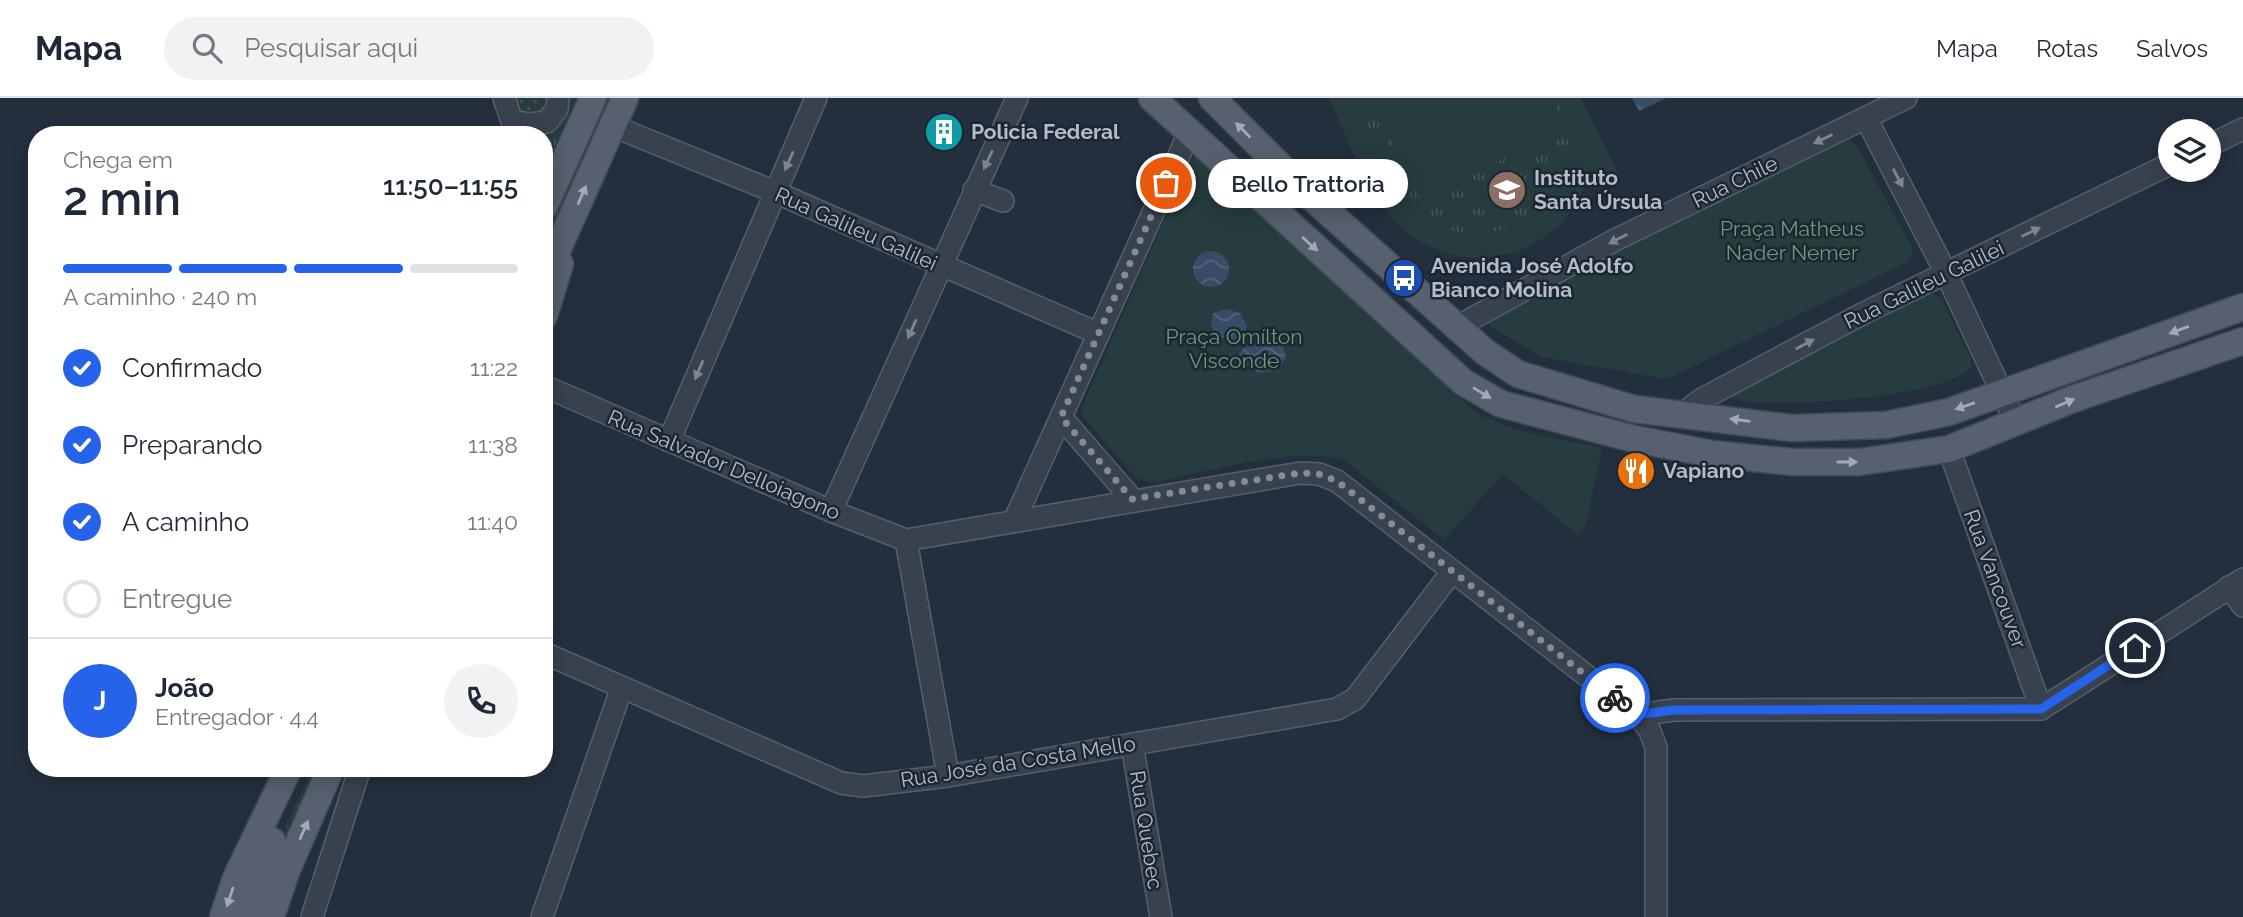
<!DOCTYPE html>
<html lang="pt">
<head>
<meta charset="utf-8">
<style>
  body { margin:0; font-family:Raleway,sans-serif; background:#f2f2f3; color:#1f2937; height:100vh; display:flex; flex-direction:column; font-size:26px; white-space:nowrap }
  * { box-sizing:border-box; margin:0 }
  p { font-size:23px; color:#747a83 }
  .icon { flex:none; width:38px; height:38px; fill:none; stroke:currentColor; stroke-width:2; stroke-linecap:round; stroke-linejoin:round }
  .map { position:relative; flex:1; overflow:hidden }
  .panel { position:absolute; left:28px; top:28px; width:525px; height:651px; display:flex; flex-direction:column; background:#fff; border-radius:28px; box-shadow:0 4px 18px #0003 }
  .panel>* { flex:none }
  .buttons { position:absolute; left:2158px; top:21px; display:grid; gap:14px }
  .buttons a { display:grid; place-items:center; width:63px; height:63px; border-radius:50%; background:#fff; box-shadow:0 4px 18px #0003; font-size:35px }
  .pin { position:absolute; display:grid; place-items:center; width:60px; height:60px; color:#fff; margin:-30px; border:4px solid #fff; border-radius:50%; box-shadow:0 2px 7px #0007 }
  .courier { position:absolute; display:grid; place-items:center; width:70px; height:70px; margin:-35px; border:5px solid #2563eb; border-radius:50%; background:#fff; color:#222; box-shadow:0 2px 9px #0007 }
  .bubble { position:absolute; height:49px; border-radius:24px; background:#fff; box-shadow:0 4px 18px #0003; font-size:23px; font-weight:600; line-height:49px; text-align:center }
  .summary em { font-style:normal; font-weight:600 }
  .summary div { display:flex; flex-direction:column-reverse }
  .summary { display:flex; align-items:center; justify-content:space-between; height:119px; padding:0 35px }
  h1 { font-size:46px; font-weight:600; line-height:52px }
  .bar { display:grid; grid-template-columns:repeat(4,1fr); gap:10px 7px; align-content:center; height:84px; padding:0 35px }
  .bar i { height:9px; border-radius:5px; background:#e0e1e3 }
  .bar .active { background:#2563eb }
  .bar p { grid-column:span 4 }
  .line { display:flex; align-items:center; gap:18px; padding:0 35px; border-top:2px solid #e0e1e3 }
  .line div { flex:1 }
  .round { display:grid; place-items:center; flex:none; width:74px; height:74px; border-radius:37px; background:#f2f2f3 }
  ol { padding:0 35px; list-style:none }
  li { display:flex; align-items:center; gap:21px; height:77px }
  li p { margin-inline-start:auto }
  li .icon { padding:7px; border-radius:50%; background:#2563eb; color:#fff; stroke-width:4 }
  li:last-child { color:#747a83 }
  li i { width:38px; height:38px; border:4px solid #e0e1e3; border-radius:50% }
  header { display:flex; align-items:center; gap:42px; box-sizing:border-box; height:98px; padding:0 35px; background:#fff; border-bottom:2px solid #e0e1e3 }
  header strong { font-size:33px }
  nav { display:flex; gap:38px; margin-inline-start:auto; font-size:24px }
  .search { width:490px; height:63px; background:#f2f2f3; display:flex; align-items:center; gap:18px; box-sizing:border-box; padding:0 24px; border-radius:38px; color:#747a83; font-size:26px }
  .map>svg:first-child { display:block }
  .grass { fill:url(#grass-tufts) }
  .park { fill:#263c3f }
  .garden { fill:url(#garden-dots) }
  .water { fill:url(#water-waves) }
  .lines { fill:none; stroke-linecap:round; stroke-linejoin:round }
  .minor-casing { stroke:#565f6c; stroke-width:24 }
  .major-casing { stroke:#414a57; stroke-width:29 }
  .minor { stroke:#38414e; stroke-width:21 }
  .major { stroke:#56606e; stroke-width:26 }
  .oneway { fill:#a1aab7 }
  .oneway2 { fill:#7c8592 }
  .done { stroke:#828b98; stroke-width:7; stroke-dasharray:0 12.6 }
  .route { stroke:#2563eb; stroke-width:9 }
  .labels { text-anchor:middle; stroke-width:5; stroke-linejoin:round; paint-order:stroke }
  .poi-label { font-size:21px; font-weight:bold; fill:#b4bcc9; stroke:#1d2633; text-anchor:start }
  .street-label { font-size:21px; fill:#b4bcc9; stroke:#1d2633 }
  .park-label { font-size:21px; fill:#6b9a76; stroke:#1d2633 }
</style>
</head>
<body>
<header>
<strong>Mapa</strong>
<div class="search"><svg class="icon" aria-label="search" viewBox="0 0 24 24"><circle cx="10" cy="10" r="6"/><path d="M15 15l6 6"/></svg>Pesquisar aqui</div>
<nav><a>Mapa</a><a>Rotas</a><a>Salvos</a></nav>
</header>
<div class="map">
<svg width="2243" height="819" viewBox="0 0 2243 819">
  <defs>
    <pattern id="grass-tufts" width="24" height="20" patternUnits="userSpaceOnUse" patternTransform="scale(1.75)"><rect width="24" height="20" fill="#263c3f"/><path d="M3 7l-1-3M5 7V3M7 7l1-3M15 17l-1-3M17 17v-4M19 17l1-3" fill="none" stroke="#435659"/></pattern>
    <pattern id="garden-dots" width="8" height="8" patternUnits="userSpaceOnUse" patternTransform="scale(1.75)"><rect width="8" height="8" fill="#263c3f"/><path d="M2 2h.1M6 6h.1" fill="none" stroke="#435659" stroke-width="1.8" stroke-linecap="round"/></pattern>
    <pattern id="water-waves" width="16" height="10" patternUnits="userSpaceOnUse" patternTransform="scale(1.75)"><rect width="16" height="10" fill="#394c67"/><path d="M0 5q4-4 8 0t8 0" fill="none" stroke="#53647b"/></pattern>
  </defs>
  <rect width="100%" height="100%" fill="#242f3e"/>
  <g class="grass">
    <path d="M567,0H578L544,76V37H530L564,17L570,4Z"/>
    <path d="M605,0H612L544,157V138Z"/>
    <path d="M1354,0H1555C1559,8 1564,16 1567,24C1593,108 1481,169 1419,115C1389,90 1371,35 1354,0Z"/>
    <path d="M312,670H318L271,780L275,753Z"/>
  </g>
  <g class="park">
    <path d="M1328,0H1354C1371,35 1389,90 1419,115C1481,169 1593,108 1567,24C1564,16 1559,8 1555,0H1581L1621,80L1600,90L1590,71C1584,89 1578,105 1566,119C1525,170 1444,173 1399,127C1366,94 1349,41 1328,0Z"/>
    <path d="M1371,0H1537L1555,36L1421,101Z"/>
    <path d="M1850,42L1856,47L1912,149V157L1904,166L1666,281L1542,259L1491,229L1487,221L1493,213L1840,43Z"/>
    <path d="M1196,58L1202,60L1449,292L1480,317L1520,333L1602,350L1586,426L1578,437L1503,376L1444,442L1346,363C1300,346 1202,375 1152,385L1136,380L1083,318V307L1190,63Z"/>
    <path d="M1931,194L1941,200L1970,259L1972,269C1947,300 1759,314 1723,298L1919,195Z"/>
  </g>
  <path class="garden" d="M512,0H551L545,18L521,15Z"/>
  <g class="water">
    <path d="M1632,0H1666L1639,13Z"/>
    <circle cx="1211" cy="171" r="18"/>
    <path d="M1226,211L1240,215L1247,228L1243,239L1235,244L1216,237L1211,226L1213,215Z"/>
    <path d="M1265,244L1283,248L1286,260L1277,272L1260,275L1237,263C1241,247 1250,246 1265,244Z"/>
  </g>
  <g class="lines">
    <defs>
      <g id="minor">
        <path d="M504,0L516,35"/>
        <path d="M1866,20L1946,175L2016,325"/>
        <path d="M512,23L530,26L547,24L557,11L558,0"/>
        <path d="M613,28L775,94L1097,235"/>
        <path d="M2208,48L2243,31"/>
        <path d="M974,92L1003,103"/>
        <path d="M1455,230L1613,143L1906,0"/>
        <path d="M544,288L831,413L906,442L1300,375L1319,376L1337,383L1637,617L1649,631L1656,649V819"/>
        <path d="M1682,316L1702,301L1866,214L2170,66"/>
        <path d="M1061,319L1132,401"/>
        <path d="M669,343L816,0"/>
        <path d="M1949,351L2041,611"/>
        <path d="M831,413L1017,0"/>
        <path d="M1015,421L1189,35"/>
        <path d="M906,442L948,678"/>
        <path d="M2229,489L2243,508"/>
        <path d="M544,555L841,685L863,688L948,678L1337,611L1355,601L1451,475"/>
        <path d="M1637,617L1674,612L2041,611L2243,481"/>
        <path d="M1132,646L1161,819"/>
        <path d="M312,819L360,670"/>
        <path d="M542,819L622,589"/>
      </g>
      <g id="major">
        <path d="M1152,0L1463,284L1501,306L1630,340L1712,356L1793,364H1859L1949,351L2073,301L2243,243"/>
        <path d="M1212,0L1309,97L1485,254L1518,276L1634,311L1792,330L1886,327L1949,314L2243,209"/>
        <path d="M544,109L593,0"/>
        <path d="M544,182L625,0"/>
        <path d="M544,218L560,166"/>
        <path d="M223,819L236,780L289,670"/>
        <path d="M245,819L272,743"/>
        <path d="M271,819L286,774L331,670"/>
      </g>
    </defs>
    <use href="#minor" class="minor-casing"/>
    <use href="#major" class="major-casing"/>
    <use href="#minor" class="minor"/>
    <use href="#major" class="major"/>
  </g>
  <defs><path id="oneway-solid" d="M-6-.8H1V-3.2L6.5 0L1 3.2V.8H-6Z" transform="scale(1.75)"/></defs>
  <g class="oneway">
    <use href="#oneway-solid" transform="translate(1243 32) rotate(-135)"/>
    <use href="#oneway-solid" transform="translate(582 97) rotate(-66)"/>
    <use href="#oneway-solid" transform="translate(1310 146) rotate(42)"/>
    <use href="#oneway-solid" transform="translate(2179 232) rotate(160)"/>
    <use href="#oneway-solid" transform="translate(1482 295) rotate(31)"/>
    <use href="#oneway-solid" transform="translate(2065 305) rotate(-23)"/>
    <use href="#oneway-solid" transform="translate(1965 308) rotate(161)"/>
    <use href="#oneway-solid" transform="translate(1740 322) rotate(-172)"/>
    <use href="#oneway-solid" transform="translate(1847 364)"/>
    <use href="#oneway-solid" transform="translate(304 732) rotate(-66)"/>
    <use href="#oneway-solid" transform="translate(230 799) rotate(108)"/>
  </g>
  <g class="oneway2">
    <use href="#oneway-solid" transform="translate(1823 41) rotate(154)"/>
    <use href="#oneway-solid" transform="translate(988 62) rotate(115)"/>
    <use href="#oneway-solid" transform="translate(789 63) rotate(114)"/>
    <use href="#oneway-solid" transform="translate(1898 80) rotate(62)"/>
    <use href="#oneway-solid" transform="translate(2031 134) rotate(-26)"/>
    <use href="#oneway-solid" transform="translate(1618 141) rotate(153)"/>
    <use href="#oneway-solid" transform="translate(912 231) rotate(114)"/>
    <use href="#oneway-solid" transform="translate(1805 246) rotate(-28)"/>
    <use href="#oneway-solid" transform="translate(699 272) rotate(113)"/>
  </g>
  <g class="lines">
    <path class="done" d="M1166,85L1061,319L1132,401L1300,375L1319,376L1337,383L1615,600"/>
    <path class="route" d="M1615,600L1637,617L1674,612L2041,611L2135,550"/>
  </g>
  <defs>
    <symbol id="building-disc" viewBox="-11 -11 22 22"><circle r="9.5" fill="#0f9aa8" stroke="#1d2633"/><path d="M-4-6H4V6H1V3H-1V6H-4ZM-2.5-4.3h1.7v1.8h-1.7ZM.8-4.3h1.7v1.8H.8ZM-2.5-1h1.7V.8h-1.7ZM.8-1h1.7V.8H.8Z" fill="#fff"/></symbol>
    <symbol id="school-disc" viewBox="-11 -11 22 22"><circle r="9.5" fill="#8d6e63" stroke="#1d2633"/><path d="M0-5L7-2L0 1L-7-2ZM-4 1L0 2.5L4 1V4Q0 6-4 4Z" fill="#fff"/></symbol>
    <symbol id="bus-disc" viewBox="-11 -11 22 22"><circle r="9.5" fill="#1a4fb4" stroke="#1d2633"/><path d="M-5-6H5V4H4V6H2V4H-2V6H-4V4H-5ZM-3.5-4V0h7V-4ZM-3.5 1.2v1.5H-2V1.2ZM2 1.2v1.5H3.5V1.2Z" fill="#fff"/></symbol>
    <symbol id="restaurant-disc" viewBox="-11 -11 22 22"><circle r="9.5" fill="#e8710a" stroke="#1d2633"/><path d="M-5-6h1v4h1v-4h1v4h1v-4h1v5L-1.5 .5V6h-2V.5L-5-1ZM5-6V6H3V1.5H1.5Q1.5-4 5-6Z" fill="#fff"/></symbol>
  </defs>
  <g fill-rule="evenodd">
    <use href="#building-disc" x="922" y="12" width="44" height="44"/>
    <use href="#school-disc" x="1485" y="70" width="44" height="44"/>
    <use href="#bus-disc" x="1382" y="158" width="44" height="44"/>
    <use href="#restaurant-disc" x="1614" y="351" width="44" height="44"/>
  </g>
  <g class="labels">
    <g class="poi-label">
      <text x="971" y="41">Policia Federal</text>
      <text x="1534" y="87">Instituto<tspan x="1534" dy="24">Santa Úrsula</tspan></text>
      <text x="1431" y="175">Avenida José Adolfo<tspan x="1431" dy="24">Bianco Molina</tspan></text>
      <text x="1663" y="380">Vapiano</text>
    </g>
    <g class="street-label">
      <text transform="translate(1735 84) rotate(-26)" y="7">Rua Chile</text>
      <text transform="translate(856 131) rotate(24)" y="7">Rua Galileu Galilei</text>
      <text transform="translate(1924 187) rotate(-26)" y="7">Rua Galileu Galilei</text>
      <text transform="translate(724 367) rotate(23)" y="7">Rua Salvador Delloiagono</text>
      <text transform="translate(1995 481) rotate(70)" y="7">Rua Vancouver</text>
      <text transform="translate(1018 664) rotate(-9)" y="7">Rua José da Costa Mello</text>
      <text transform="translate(1146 732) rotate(81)" y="7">Rua Quebec</text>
    </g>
    <g class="park-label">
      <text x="1792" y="138">Praça Matheus<tspan x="1792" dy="24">Nader Nemer</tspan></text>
      <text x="1234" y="246">Praça Omílton<tspan x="1234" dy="24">Visconde</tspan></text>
    </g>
  </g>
</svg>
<div class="buttons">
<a><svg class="icon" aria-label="layers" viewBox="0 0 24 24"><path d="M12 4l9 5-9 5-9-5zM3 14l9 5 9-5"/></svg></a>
</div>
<div class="pin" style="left:1166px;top:85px;background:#ea580c"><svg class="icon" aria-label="bag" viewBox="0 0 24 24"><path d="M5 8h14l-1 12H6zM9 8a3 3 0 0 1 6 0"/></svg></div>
<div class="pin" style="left:2135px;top:550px;background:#1f2937"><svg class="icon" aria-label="home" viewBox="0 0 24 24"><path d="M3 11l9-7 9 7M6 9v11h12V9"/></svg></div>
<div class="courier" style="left:1615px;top:600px"><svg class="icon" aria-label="bike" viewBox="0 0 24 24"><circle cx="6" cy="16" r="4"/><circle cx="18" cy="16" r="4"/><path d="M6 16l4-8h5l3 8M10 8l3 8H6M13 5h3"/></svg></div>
<div class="bubble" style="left:1208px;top:61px;width:200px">Bello Trattoria</div>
<section class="panel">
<div class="summary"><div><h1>2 min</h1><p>Chega em</p></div><em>11:50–11:55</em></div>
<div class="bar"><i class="active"></i><i class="active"></i><i class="active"></i><i></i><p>A caminho · 240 m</p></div>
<ol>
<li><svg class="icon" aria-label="check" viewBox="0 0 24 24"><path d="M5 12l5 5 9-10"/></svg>Confirmado<p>11:22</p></li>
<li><svg class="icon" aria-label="check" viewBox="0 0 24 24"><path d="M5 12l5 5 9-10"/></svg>Preparando<p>11:38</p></li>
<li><svg class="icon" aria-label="check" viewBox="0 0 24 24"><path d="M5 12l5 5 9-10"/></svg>A caminho<p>11:40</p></li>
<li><i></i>Entregue</li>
</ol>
<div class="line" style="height:126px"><b class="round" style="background:#2563eb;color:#fff">J</b><div><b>João</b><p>Entregador · 4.4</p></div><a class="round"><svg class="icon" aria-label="phone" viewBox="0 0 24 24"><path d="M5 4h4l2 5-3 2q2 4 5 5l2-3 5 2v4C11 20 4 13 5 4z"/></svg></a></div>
</section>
</div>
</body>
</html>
